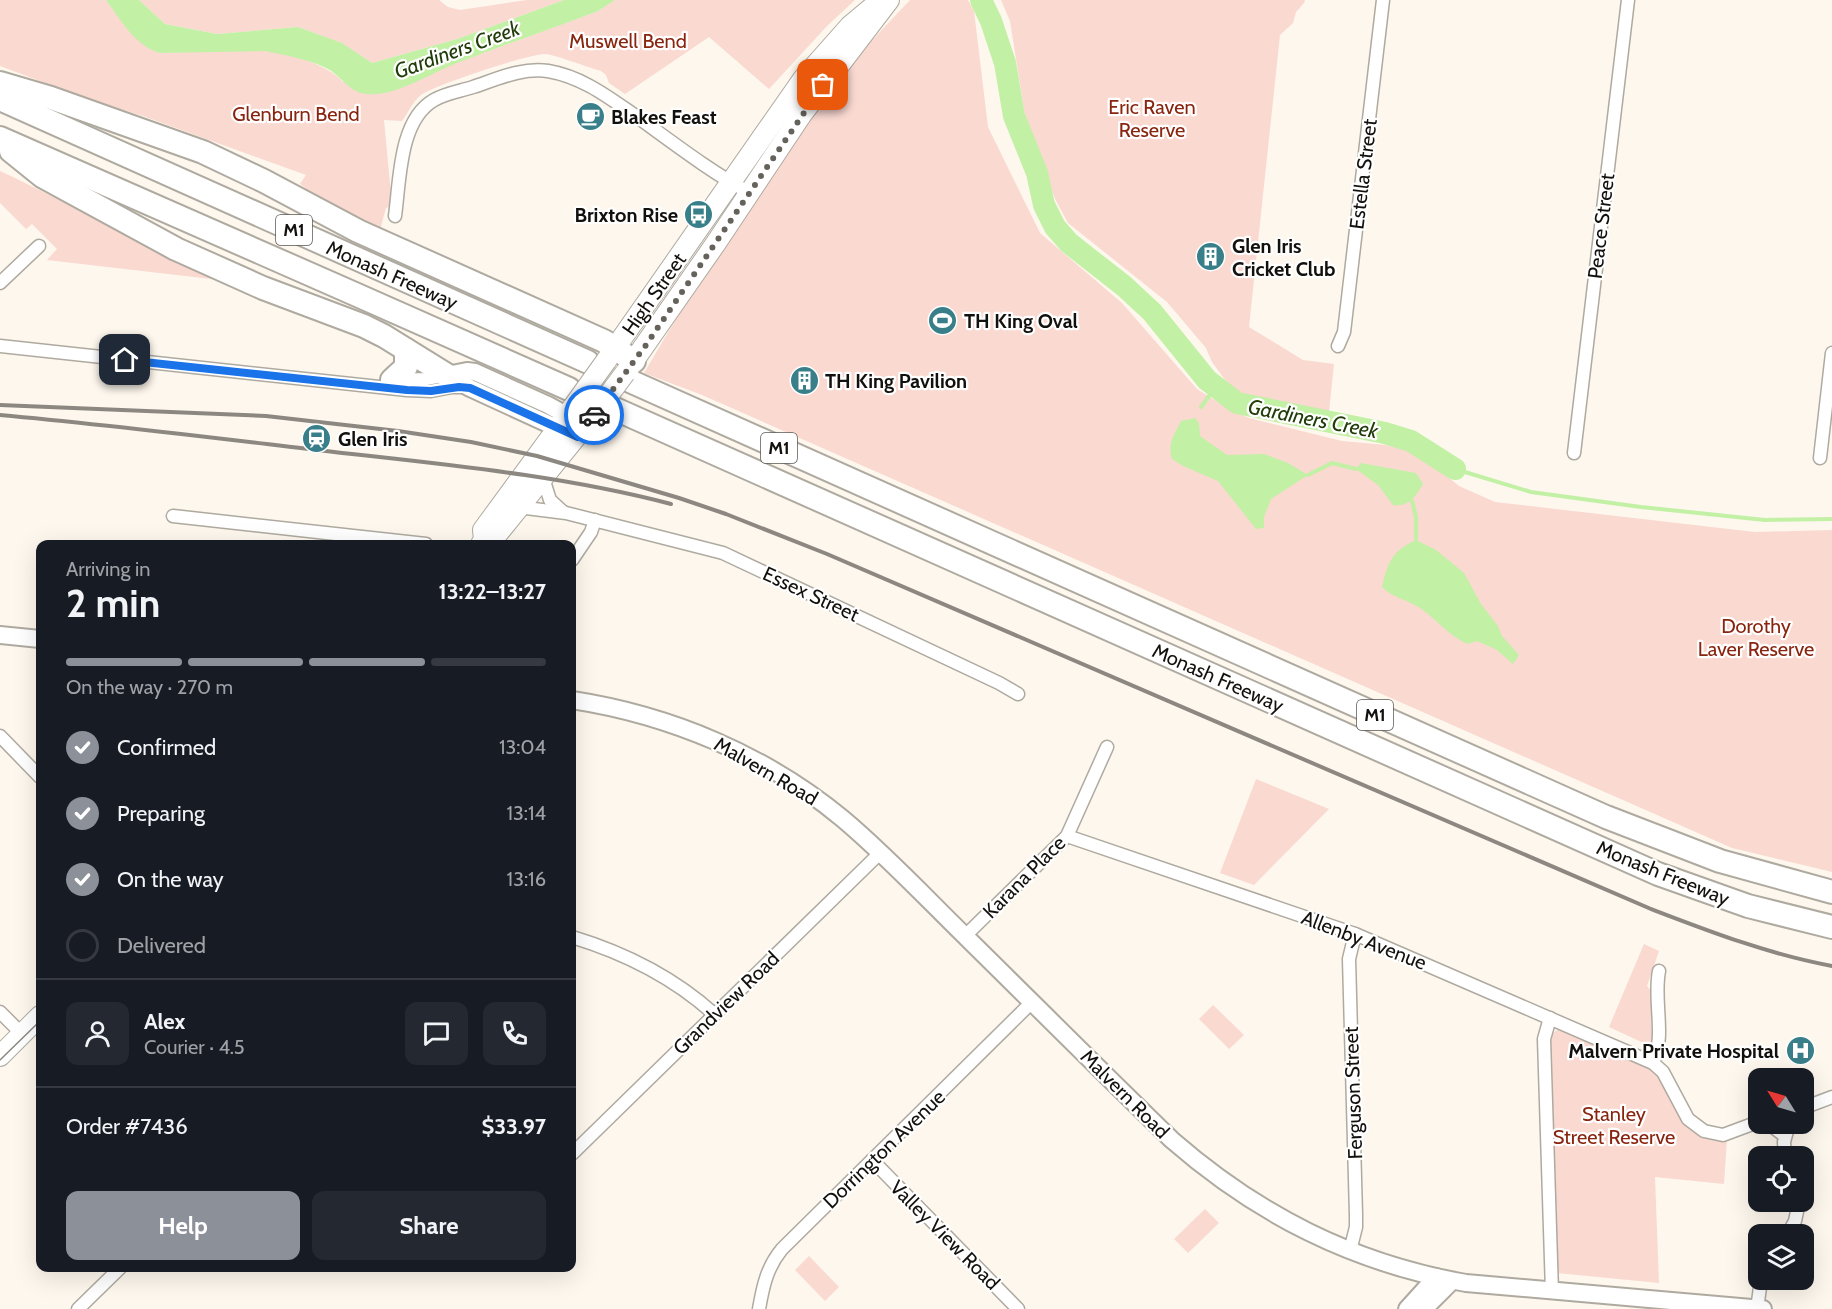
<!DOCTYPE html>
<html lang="en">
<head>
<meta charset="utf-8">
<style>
  body { margin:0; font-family:Cabin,sans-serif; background:#242831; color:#f1f3f6; height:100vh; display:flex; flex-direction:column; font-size:22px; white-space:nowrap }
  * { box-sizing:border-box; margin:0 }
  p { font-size:20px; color:#9ea1a6 }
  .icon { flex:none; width:33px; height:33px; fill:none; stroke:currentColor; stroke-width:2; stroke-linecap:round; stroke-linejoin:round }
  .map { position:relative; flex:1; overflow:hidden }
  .side { position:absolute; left:36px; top:540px; width:540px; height:732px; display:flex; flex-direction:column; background:#171b24; border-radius:12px; box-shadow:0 6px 24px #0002 }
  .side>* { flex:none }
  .needle { width:39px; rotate:307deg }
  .fabs { position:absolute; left:1748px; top:1068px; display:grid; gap:12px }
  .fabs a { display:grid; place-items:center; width:66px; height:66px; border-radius:12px; background:#171b24; box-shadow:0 6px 24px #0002; font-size:30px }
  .pin { position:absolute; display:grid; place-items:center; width:51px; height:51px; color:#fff; margin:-26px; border-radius:12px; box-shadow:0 3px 9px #0006 }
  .courier { position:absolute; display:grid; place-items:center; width:60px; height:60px; margin:-30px; border:4px solid #1a73e8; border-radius:50%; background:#fff; color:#222; box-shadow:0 2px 8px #0007 }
  .summary em { font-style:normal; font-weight:700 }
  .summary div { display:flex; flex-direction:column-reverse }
  .summary { display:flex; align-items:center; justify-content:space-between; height:102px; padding:0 30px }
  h1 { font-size:39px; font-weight:700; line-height:45px }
  .bar { display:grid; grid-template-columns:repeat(4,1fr); gap:9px 6px; align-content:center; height:72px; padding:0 30px }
  .bar i { height:8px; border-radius:4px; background:#363941 }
  .bar .active { background:#8c9099 }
  .bar p { grid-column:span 4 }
  .line { display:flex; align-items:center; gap:15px; padding:0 30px; border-top:2px solid #363941 }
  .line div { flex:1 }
  .round { display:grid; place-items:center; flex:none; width:63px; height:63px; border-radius:12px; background:#242831 }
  ol { padding:0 30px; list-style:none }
  li { display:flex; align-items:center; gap:18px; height:66px }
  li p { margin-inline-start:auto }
  li .icon { padding:6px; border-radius:50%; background:#8c9099; color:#fff; stroke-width:4 }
  li:last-child { color:#9ea1a6 }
  li i { width:33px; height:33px; border:3px solid #363941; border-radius:50% }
  .action { display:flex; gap:12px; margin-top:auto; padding:12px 30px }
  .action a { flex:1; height:69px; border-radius:12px; background:#8c9099; color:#fff; font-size:24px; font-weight:700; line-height:69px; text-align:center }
  .action a+a { background:#242831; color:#f1f3f6 }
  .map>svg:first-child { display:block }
  .green { fill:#fad9d1 }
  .water { fill:#c2f0a5 }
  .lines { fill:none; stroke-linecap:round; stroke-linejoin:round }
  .stream { stroke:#c2f0a5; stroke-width:4 }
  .river { stroke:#c2f0a5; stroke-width:22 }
  .minor-casing { stroke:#afaaa0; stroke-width:15 }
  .secondary-casing { stroke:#afaaa0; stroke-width:20 }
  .primary-casing { stroke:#afaaa0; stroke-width:22 }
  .motorway-casing { stroke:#afaaa0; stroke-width:26 }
  .minor { stroke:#fff; stroke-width:12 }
  .secondary { stroke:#fff; stroke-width:16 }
  .primary { stroke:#fff; stroke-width:20 }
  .motorway { stroke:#fff; stroke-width:22 }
  .tram { stroke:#8c8881; stroke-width:1.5 }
  .rail { stroke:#8c8881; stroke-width:4 }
  .primary-bridge-casing { stroke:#afaaa0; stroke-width:22; stroke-linecap:butt }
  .primary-bridge { stroke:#fff; stroke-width:20 }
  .done { stroke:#65625c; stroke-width:6; stroke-dasharray:0 10.8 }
  .route { stroke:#1a73e8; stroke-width:8 }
  .labels { text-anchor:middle; stroke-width:4.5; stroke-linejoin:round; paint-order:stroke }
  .shield { fill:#fff; stroke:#5a5856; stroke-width:1.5 }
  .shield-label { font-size:18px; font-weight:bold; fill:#13110e }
  .park-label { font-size:20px; fill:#89240f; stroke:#fff }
  .poi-label { font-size:20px; font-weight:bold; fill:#13110e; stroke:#fff; text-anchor:start }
  .street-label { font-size:20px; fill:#13110e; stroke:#fff }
  .water-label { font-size:21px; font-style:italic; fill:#213d09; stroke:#fff }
</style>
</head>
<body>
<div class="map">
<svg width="1832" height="1309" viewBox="0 0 1832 1309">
  <rect width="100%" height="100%" fill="#fdf7ed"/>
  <g class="green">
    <path d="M0,0H106C120,18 137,46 160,53C194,52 229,50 262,51C285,51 329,65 343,82L440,69L598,11L615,0H855L828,25L769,89L709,37L625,94L609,83L606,75L601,71C589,68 554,54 544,54C529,54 432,86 421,95C412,102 409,112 402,121L384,120L392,205L386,208L380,230L321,200L300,184L306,175L143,116L90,100L0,66Z"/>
    <path d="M139,0H439L448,7L460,10L527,0H564L457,39L372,63L341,43L298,27L217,34L165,24Z"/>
    <path d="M910,0H968L974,11L988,127L1040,233L1122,303L1197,389L1229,409L1249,418L1342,441L1386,445L1410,451L1425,458L1459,486L1495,502L1755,532L1832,530V872L1732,848L702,395L644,373L699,280L841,73Z"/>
    <path d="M1001,0H1305L1304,3L1296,12L1293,23L1280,35L1249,327L1303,360L1334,364L1329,412L1246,397L1228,384L1212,362L1206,348L1167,302L1068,223L1055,199L1025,116L1010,21Z"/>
    <path d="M0,171L15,178L220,280L47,260L57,249L32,224L26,229L0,203Z"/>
    <path d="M1256,779L1329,809L1254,885L1220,873Z"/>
    <path d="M1644,944L1659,951L1647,986L1651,991L1652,1041L1648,1045L1609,1027Z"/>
    <path d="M1213,1005L1244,1035L1229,1049L1199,1019Z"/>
    <path d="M1557,1030L1566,1031L1653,1070C1671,1087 1673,1125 1699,1135C1707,1138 1718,1138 1727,1139L1724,1184L1655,1177L1659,1283L1557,1273L1550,1039L1552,1034Z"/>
    <path d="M1205,1209L1219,1223L1188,1253L1174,1239Z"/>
    <path d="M809,1256L839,1287L825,1301L795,1270Z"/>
  </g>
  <g class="water">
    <path d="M106,0H139L165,24L217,34L298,27L342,43L372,63L457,39L564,0H615L598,11C551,29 504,45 457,63C431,73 395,97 367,94C349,93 341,75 326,68C307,59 285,55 264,51L160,53C135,46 120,19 106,0Z"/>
    <path d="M1195,418L1199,423L1200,436L1227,455L1264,454L1288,463L1308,475L1271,499L1264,517V528L1256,529L1218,481L1183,466L1172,459C1167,444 1174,435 1181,421Z"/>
    <path d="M1361,463L1416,473L1423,484C1415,497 1409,507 1393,505L1378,485L1356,469Z"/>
    <path d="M1416,540L1436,550L1464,573L1481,604L1498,626L1502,636L1519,655L1513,664L1497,650L1477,641L1468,644C1450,637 1438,621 1423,610C1410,600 1394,599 1382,587C1388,562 1392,551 1416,540Z"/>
  </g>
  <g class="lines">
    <g class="stream">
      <path d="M1201,407L1215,388"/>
      <path d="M1455,469L1531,492L1641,507L1765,520L1832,519"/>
      <path d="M1308,475L1332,463L1356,469"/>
      <path d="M1412,501L1416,517V540"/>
    </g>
    <path class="river" d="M981,0L991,21L1005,63L1014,116L1037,173L1044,205L1055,227L1069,243L1124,286L1152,312L1207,380L1237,403L1385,433L1411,441L1455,469"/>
    <defs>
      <g id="minor">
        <path d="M395,216C400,180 399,120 434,100C446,93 461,91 473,87C497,79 523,67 548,71C584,77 612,100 640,119C676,145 711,172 750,193"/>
        <path d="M0,283L39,246"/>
        <path d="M0,346L407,390L431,391L452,387H467"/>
        <path d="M1338,346L1344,332L1383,0"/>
        <path d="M395,380L426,379L446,375"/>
        <path d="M1574,453L1628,0"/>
        <path d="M1820,458L1832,353"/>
        <path d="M543,478L550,500L563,512"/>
        <path d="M518,507L566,513L723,553L999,683L1018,694"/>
        <path d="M173,516L426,544"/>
        <path d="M572,560L591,532L595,520"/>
        <path d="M0,736L40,777"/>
        <path d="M1067,836L1355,934L1653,1063L1663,1072L1688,1119L1704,1131L1723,1135L1758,1122"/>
        <path d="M965,936L1067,836L1107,747"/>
        <path d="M572,937C625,953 673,977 714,1014"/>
        <path d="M0,1012L22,1034"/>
        <path d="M1550,1018L1544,1039L1552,1292"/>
        <path d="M1653,1063C1666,1035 1653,1001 1659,971"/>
        <path d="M1803,1108L1832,1097"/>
        <path d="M1772,1124L1773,1127L1785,1136"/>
        <path d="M572,1154L880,853"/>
        <path d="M1785,1156L1784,1142L1789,1124"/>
        <path d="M872,1160L1018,1309"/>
        <path d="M1788,1234L1795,1221L1799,1202"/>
        <path d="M1350,1251L1356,1227V1215L1349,959L1355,934"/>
        <path d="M78,1309L120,1268"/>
        <path d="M759,1309C763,1286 767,1267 782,1249L1032,1002"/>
        <path d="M1757,1309L1761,1280"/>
      </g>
      <g id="secondary">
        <path d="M447,375L467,371L475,372L548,405L577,421"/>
        <path d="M447,375L470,388L568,433"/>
        <path d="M0,635L40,639"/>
        <path d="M572,700C670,715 766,755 843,819C887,856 927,899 968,939C1036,1006 1104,1074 1172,1140C1258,1215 1353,1263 1466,1283L1763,1309"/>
        <path d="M1407,1309L1436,1277"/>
        <path d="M1424,1309L1452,1281"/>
      </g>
      <g id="primary">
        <path d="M606,361L803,79L850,26L875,5"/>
        <path d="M626,372L716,243L802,114L889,0"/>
        <path d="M484,540L495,537L593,416"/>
        <path d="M481,544L484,540L483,530L573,407"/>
        <path d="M0,1056L40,1016"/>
      </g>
      <g id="motorway">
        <path d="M0,83L51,98L203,152L264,181L358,231L604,341L634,361"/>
        <path d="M0,99L588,362"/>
        <path d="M0,138C189,222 380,304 569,389"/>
        <path d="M11,151L42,176L176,249L263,288L364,326L384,336L447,375"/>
        <path d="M392,380L406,367V350"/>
        <path d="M632,382L1606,817L1720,861L1832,892"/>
        <path d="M613,408L1658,874L1748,906L1832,927"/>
      </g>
    </defs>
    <use href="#minor" class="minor-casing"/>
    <use href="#secondary" class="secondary-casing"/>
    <use href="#primary" class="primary-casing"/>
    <use href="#motorway" class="motorway-casing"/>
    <use href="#minor" class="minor"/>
    <use href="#secondary" class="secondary"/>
    <use href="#primary" class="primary"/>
    <use href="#motorway" class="motorway"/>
    <path class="tram" d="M0,1060L40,1021"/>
    <g class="rail">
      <path d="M0,405L266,416L398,431L471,442L537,456L679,498L726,514L827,554L1651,909C1711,932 1768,954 1832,966"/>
      <path d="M0,415C112,425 223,439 334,452C448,465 560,475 671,504"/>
    </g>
    <defs>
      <g id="primary-bridge">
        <path d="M573,407L606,361"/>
        <path d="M593,416L625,373"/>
      </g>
    </defs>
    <use href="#primary-bridge" class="primary-bridge-casing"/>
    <use href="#primary-bridge" class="primary-bridge"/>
  </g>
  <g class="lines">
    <path class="done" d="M594,415L646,345L823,85"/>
    <path class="route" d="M125,360L407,390L431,391L459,387L470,388L578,437L594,415"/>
  </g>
  <defs>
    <symbol id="cafe-disc" viewBox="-11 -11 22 22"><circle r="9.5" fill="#397f8a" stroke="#fff"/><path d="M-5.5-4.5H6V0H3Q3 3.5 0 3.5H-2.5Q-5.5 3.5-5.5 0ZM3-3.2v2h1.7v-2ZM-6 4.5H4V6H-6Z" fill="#fff"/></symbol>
    <symbol id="bus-disc" viewBox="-11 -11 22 22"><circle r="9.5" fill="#397f8a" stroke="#fff"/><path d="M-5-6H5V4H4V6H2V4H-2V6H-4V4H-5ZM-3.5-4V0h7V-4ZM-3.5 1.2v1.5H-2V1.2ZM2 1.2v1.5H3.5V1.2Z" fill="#fff"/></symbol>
    <symbol id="building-disc" viewBox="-11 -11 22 22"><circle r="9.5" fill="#397f8a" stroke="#fff"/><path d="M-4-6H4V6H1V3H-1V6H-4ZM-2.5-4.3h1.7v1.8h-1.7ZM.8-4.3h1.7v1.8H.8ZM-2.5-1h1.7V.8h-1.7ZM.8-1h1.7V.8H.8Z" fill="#fff"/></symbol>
    <symbol id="stadium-disc" viewBox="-11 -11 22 22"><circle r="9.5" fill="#397f8a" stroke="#fff"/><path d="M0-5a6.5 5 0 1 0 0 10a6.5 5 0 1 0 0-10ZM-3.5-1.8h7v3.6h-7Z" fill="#fff"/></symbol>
    <symbol id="station-disc" viewBox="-11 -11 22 22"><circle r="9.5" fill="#397f8a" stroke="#fff"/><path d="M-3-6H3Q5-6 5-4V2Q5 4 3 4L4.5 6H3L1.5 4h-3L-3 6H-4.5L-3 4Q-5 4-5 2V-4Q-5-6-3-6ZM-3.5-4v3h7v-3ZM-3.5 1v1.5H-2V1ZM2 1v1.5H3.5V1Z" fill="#fff"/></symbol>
    <symbol id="hospital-disc" viewBox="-11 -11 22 22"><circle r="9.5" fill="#397f8a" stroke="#fff"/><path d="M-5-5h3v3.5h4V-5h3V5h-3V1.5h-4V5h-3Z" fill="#fff"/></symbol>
  </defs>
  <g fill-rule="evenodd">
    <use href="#cafe-disc" x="574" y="100" width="33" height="33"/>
    <use href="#bus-disc" x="682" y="198" width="33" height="33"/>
    <use href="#building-disc" x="1194" y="240" width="33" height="33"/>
    <use href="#stadium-disc" x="926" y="304" width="33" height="33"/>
    <use href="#building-disc" x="788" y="364" width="33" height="33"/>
    <use href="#station-disc" x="300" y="422" width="33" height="33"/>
    <use href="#hospital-disc" x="1784" y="1034" width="33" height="33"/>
  </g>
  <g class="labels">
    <g class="shield">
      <rect x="276" y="215" width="36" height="30" rx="4.5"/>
      <rect x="761" y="433" width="36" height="30" rx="4.5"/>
      <rect x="1357" y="700" width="36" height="30" rx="4.5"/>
    </g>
    <g class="shield-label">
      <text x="294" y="236">M1</text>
      <text x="779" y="454">M1</text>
      <text x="1375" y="721">M1</text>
    </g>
    <g class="park-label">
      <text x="628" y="48">Muswell Bend</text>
      <text x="1152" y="114">Eric Raven<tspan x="1152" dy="23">Reserve</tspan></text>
      <text x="296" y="121">Glenburn Bend</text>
      <text x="1756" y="633">Dorothy<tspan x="1756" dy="23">Laver Reserve</tspan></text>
      <text x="1614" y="1121">Stanley<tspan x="1614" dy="23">Street Reserve</tspan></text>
    </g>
    <g class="poi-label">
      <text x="611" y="124">Blakes Feast</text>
      <text x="678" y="222" text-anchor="end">Brixton Rise</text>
      <text x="1232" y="253">Glen Iris<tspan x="1232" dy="23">Cricket Club</tspan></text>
      <text x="964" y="328">TH King Oval</text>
      <text x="825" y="388">TH King Pavilion</text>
      <text x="338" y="446">Glen Iris</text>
      <text x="1779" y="1058" text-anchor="end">Malvern Private Hospital</text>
    </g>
    <g class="street-label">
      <text transform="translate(1363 174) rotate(-83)" y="7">Estella Street</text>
      <text transform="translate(1601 226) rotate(-83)" y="7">Peace Street</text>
      <text transform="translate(392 275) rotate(24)" y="7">Monash Freeway</text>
      <text transform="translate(654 294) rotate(-55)" y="7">High Street</text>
      <text transform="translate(811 594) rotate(25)" y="7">Essex Street</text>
      <text transform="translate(1218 678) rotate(24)" y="7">Monash Freeway</text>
      <text transform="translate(766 771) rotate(30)" y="7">Malvern Road</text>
      <text transform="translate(1663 873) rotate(22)" y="7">Monash Freeway</text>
      <text transform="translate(1024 877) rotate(-45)" y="7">Karana Place</text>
      <text transform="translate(1364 940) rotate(21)" y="7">Allenby Avenue</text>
      <text transform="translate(726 1003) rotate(-44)" y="7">Grandview Road</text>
      <text transform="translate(1353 1093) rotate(-92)" y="7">Ferguson Street</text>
      <text transform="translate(1125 1094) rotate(45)" y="7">Malvern Road</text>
      <text transform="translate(884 1149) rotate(-44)" y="7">Dorrington Avenue</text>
      <text transform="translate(945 1235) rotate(45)" y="7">Valley View Road</text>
    </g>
    <g class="water-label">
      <text transform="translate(457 50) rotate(-20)" y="7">Gardiners Creek</text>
      <text transform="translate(1313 419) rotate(11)" y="7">Gardiners Creek</text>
    </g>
  </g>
</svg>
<div class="fabs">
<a><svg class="needle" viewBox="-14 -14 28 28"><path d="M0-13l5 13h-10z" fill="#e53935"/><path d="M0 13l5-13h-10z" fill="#9ea1a6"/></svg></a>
<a><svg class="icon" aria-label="locate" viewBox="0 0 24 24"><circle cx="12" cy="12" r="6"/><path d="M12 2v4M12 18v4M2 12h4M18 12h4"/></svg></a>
<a><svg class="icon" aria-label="layers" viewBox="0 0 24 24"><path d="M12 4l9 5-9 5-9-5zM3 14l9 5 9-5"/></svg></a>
</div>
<div class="pin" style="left:823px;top:85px;background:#ea580c"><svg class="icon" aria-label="bag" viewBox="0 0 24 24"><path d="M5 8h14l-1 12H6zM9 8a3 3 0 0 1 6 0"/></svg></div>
<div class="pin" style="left:125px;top:360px;background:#1f2937"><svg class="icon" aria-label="home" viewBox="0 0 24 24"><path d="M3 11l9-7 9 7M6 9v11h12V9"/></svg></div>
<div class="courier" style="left:594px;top:415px"><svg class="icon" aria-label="car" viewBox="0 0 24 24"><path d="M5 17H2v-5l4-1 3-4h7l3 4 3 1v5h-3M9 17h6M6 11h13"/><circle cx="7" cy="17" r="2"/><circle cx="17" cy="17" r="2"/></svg></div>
<section class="side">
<div class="summary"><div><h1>2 min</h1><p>Arriving in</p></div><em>13:22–13:27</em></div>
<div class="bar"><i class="active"></i><i class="active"></i><i class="active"></i><i></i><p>On the way · 270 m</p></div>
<ol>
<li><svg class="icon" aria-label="check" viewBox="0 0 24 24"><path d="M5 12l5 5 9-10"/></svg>Confirmed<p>13:04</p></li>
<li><svg class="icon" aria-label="check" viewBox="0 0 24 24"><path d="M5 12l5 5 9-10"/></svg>Preparing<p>13:14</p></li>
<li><svg class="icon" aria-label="check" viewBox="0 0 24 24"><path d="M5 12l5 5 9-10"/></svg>On the way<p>13:16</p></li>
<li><i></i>Delivered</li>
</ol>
<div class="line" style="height:108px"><a class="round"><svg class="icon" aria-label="person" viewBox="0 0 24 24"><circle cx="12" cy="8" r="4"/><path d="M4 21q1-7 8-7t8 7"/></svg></a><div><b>Alex</b><p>Courier · 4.5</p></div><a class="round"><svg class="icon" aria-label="chat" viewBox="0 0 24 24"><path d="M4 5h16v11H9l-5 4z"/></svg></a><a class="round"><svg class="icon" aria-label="phone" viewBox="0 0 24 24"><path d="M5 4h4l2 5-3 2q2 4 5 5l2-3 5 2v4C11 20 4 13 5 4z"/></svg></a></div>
<div class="line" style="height:78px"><div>Order #7436</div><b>$33.97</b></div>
<div class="action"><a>Help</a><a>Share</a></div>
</section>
</div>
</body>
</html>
